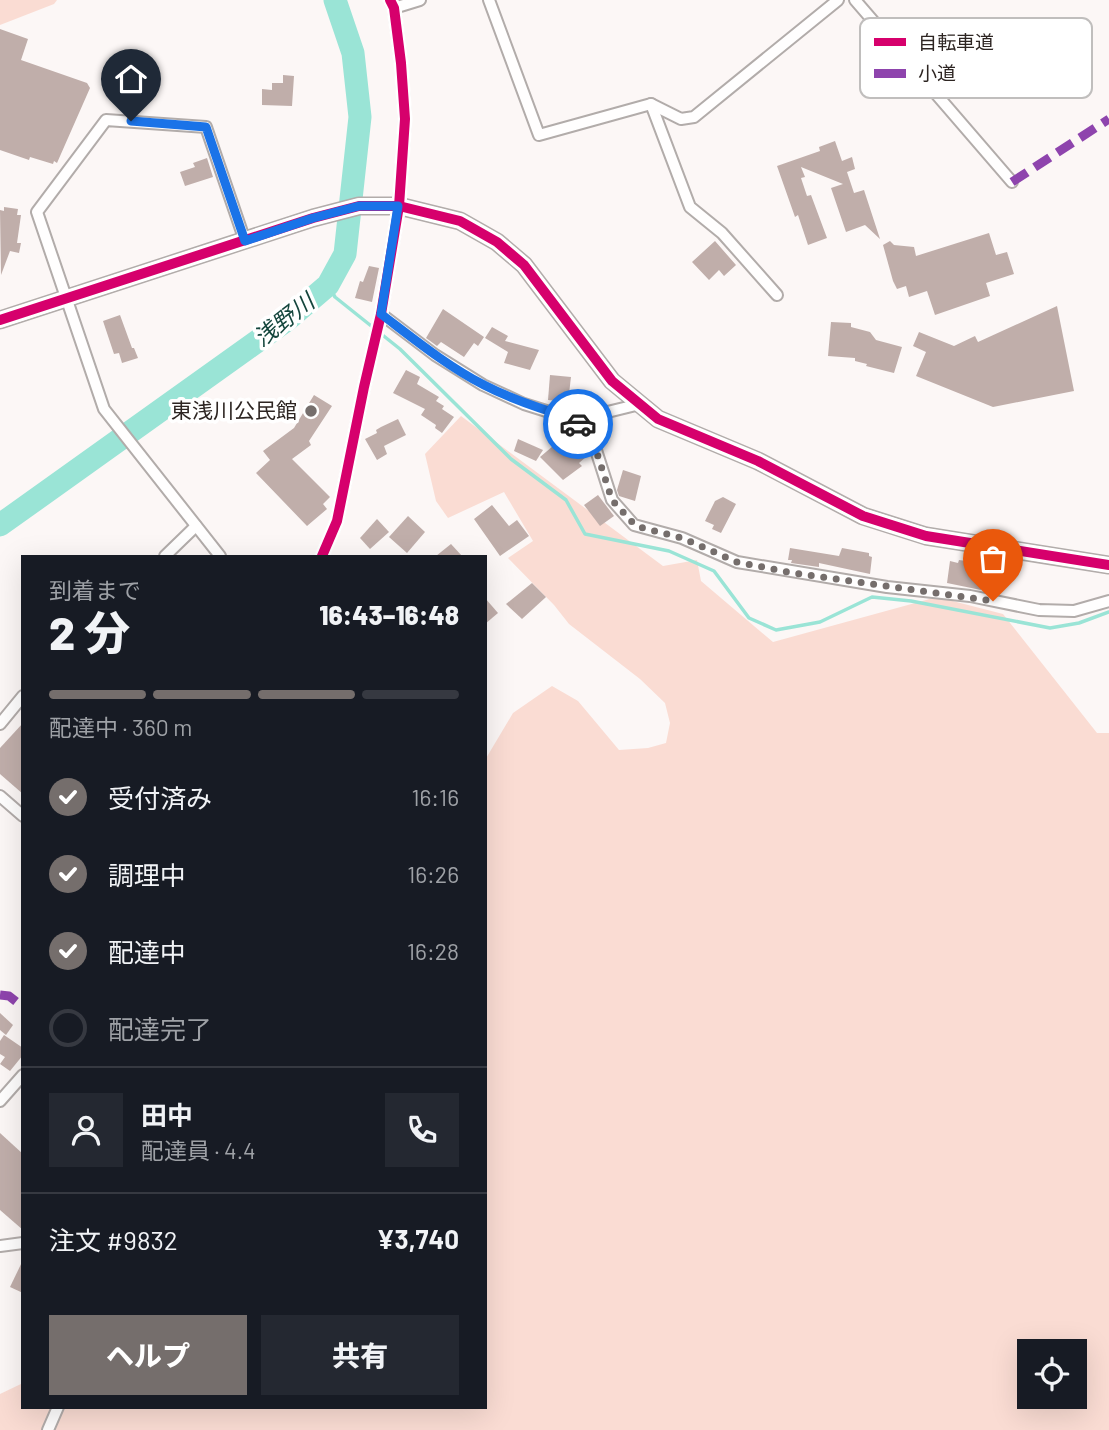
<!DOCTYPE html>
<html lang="ja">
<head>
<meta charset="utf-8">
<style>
  body { margin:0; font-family:Barlow,"Noto Sans JP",sans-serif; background:#242831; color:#f1f3f6; height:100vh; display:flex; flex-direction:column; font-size:26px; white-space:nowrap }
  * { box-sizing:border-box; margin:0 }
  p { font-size:23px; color:#9ea1a6 }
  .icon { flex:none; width:38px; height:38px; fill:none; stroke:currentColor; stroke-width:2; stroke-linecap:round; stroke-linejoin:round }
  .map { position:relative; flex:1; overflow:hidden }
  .details { position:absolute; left:21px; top:555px; width:466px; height:854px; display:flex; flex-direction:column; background:#171b24; border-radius:0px; box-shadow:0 7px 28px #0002 }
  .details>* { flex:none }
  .controls { position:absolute; left:1017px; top:1339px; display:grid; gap:14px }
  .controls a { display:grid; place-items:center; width:70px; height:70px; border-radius:0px; background:#171b24; box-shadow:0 7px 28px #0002; font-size:35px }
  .pin { position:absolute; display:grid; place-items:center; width:60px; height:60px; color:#fff; margin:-72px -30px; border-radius:50% 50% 50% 0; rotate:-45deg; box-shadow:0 0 7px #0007 }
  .pin .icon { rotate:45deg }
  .courier { position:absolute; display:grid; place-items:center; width:70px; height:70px; margin:-35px; border:5px solid #1a73e8; border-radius:50%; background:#fff; color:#222; box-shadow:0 2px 9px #0007 }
  .summary em { font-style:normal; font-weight:800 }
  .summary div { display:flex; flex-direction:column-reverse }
  .summary { display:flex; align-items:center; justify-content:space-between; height:119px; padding:0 28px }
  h1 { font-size:46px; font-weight:800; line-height:52px }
  .bar { display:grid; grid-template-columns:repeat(4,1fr); gap:10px 7px; align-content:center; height:84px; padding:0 28px }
  .bar i { height:9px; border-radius:5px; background:#363941 }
  .bar .selected { background:#756e6c }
  .bar p { grid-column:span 4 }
  .line { display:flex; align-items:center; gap:18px; padding:0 28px; border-top:2px solid #363941 }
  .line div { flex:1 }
  .round { display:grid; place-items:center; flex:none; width:74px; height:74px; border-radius:0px; background:#242831 }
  ol { padding:0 28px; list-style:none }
  li { display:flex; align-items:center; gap:21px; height:77px }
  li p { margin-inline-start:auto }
  li .icon { padding:7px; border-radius:50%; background:#756e6c; color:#fff; stroke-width:4 }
  li:last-child { color:#9ea1a6 }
  li i { width:38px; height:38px; border:4px solid #363941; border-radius:50% }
  .primary-button { display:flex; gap:14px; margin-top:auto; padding:14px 28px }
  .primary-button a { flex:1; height:80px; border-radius:0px; background:#756e6c; color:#fff; font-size:28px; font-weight:800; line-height:80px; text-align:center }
  .primary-button a+a { background:#242831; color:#f1f3f6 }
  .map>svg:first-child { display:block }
  .green { fill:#fadcd3; fill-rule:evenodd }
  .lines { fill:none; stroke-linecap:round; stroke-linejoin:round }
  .stream { stroke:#9ae4d6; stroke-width:3.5 }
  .river { stroke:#9ae4d6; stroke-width:23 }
  .building { fill:#c0aeaa }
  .street-casing { stroke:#b2acaa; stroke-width:14 }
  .secondary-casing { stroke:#b2acaa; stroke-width:19 }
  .street { stroke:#fffefe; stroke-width:10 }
  .secondary { stroke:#fffefe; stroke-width:16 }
  .quiet { stroke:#8e44ad; stroke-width:9; stroke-dasharray:18 9; stroke-linecap:butt }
  .cycleway-casing { stroke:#fff; stroke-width:15 }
  .cycleway { stroke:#d6006c; stroke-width:10 }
  .done { stroke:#756e6c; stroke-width:7; stroke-dasharray:0 12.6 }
  .route { stroke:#1a73e8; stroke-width:9 }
  .poi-dot { fill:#756e6c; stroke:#fff; stroke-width:2.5 }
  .labels { text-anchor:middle; stroke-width:7; stroke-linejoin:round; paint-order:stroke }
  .poi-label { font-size:21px; fill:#2d2522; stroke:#fff; text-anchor:end }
  .water-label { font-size:23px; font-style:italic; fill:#15463d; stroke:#fff }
  .key { fill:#fff; stroke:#c0bebd; stroke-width:2 }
  .key-label { font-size:19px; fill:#2d2522 }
</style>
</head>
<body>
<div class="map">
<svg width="1109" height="1430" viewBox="0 0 1109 1430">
  <rect width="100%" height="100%" fill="#fcf7f6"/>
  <g class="green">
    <path d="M0,0H57L54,4L0,25Z"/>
    <path d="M461,416L663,566L697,560L701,581L773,642L937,597L1003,614L1097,733H1109V1430H0V1394L23,1383V1407H485V760L513,713L552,686L578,701L619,750L648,748L666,743L670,723L665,703L640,679L569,624L554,605L508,558L533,541L504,492L448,518L436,501L425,454ZM1029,1351H1074V1396H1029Z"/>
  </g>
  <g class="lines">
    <path class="stream" d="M328,285L335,297L400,349L511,459L566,500L585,534L669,551L714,571L749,618L776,630L820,622L872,597L911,601L1050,628L1079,623L1109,612"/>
    <path class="river" d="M0,525L287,320L328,285L345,254L360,117L353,53L335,0"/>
  </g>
  <g class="building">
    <path d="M0,29L28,39L21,60L87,83L90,88L57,163L54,161L53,164L30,157L29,160L0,150Z"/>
    <path d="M283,75L294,76L292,106L262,105V89L272,90V83H283Z"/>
    <path d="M835,141L842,161L852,157L855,169L847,172L854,193L864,190L880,239L865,225L846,232L831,188L843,184L801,167L805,177L801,178L807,196L811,195L827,238L808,245L798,215L795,217L777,166L820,151L819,147Z"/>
    <path d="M207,158L213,177L185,186L180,172L195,167L193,163Z"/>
    <path d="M4,207L18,209L17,215H21L17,243H21L19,253L10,251L1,275L0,210L4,211Z"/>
    <path d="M989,233L996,255L1007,252L1014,274L986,283L990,296L935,315L927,291L909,297L906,286L897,289L893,281L883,245L890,241L894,245L914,247L916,256Z"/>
    <path d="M715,241L736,265L724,276L719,270L709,280L692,262Z"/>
    <path d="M369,266L379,268L372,302L355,298L360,281L363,282Z"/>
    <path d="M1057,306L1074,391L993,407L916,376L926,352L913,346L919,332L954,346L975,336L978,342Z"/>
    <path d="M443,309L484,337L478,346L474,343L464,357L441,342L437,346L426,338Z"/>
    <path d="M120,315L132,348H134L138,358L122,363L119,353L114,354L103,321Z"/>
    <path d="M831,322L851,323V327L870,332L876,340L902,347L894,373L866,366L867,364L855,361V358L828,356Z"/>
    <path d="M492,327L508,336L505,341L539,350L530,370L504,363L508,352L485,338Z"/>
    <path d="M406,370L420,377L417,384L439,397L436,401L444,406L442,409L454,417L442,433L435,428L436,425L421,415L425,409L393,393Z"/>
    <path d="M550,375L571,377L568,402L548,400Z"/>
    <path d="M314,395L332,406L309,441L311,445L292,459L330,497L323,504L327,509L307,526L256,473L270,460L263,451L294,428Z"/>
    <path d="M398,419L406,435L384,446L387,454L377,460L365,439L377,433L376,430L381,427Z"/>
    <path d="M518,439L543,450L536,461L514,451Z"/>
    <path d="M559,441L561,444L567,441L576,451L579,448L587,456L579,463L582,466L563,480L540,457Z"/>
    <path d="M623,470L641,476L635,501L619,496L617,490Z"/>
    <path d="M598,495L614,516L600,526L584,505Z"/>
    <path d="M723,497L736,504L721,533L712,529L714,525L705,521L715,501Z"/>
    <path d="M492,505L509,526L517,520L529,536L500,556L474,519Z"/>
    <path d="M408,516L425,532L407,553L389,537Z"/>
    <path d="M377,519L389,532L370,549L360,538Z"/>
    <path d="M451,544L462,556H436Z"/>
    <path d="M790,548L839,556L842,548L869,553V556L872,557L870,574L819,563V567L791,563L792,560H788Z"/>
    <path d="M959,560L980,563L981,590L947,583L950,561L958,563Z"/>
    <path d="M532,583L546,597L522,619L506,604Z"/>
    <path d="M485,598L498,613L485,624Z"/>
    <path d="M23,723V794L0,774V748Z"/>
    <path d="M0,1013L13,1025L6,1035L0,1030Z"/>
    <path d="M4,1035L23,1048V1055L10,1071L0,1064L5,1057L0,1054V1041Z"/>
    <path d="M0,1133L23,1154V1230L0,1210Z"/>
    <path d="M23,1260V1293L10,1287Z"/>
  </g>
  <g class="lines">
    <defs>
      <g id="street">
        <path d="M489,0L539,135L651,104L681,119L694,117L838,0"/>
        <path d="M855,0L1012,182"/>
        <path d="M394,8L420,0"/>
        <path d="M651,104L690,207L722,233L777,295"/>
        <path d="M381,314L435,355L483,385L524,404L575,420L640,404"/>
        <path d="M575,420L595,447L612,500L634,525L682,538L737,562L887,587L970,596L1039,610L1074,611L1109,601"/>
        <path d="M165,556L196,526"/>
        <path d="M220,556L104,409L37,212L106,120L206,127L245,241"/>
        <path d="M322,556L337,521L364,387L381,314L399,206L405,119L401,63L394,8L390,0"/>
        <path d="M0,724L23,696"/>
        <path d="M0,796L23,816"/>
        <path d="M0,1101L23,1075"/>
        <path d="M0,1246L23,1243"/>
        <path d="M48,1430L58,1407"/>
      </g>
      <path id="secondary" d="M0,320L313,218L359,206H399L460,221L497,242L524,265L612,381L658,419L758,461L863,516L926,536L1109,565"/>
    </defs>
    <use href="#street" class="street-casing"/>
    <use href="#secondary" class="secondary-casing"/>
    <use href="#street" class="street"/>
    <use href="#secondary" class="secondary"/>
    <g class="quiet">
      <path d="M1012,182L1109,119"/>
      <path d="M0,995L9,996L23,1007"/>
    </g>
    <defs>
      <g id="cycleway">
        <path d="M0,320L313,218L359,206H399L460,221L497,242L524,265L612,381L658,419L758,461L863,516L926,536L1109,565"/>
        <path d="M322,556L337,521L364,387L381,314L399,206L405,119L401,63L394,8L390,0"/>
      </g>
    </defs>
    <use href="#cycleway" class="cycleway-casing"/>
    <use href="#cycleway" class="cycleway"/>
  </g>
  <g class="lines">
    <path class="done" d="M578,424L595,447L612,500L634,524L643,528L682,538L737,562L793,573L993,601"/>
    <path class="route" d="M131,121L206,127L245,241L313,218L359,206H398L381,314C414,339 447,366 484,385C513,400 544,410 575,419L578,424"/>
  </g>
  <circle class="poi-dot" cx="311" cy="411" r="7"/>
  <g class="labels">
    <g class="poi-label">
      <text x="297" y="418">東浅川公民館</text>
    </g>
    <g class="water-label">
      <text transform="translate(284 320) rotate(-38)" y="8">浅野川</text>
    </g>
  </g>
  <rect x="860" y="18" width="232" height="80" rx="10" class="key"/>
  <rect x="874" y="38" width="32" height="8" fill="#d6006c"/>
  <rect x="874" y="69" width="32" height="9" fill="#8e44ad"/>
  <g class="key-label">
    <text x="918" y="49">自転車道</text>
    <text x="918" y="80">小道</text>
  </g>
</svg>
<div class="controls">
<a><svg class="icon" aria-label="locate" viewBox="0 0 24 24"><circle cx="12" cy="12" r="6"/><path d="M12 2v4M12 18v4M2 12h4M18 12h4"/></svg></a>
</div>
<div class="pin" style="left:993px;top:601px;background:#ea580c"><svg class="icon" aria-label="bag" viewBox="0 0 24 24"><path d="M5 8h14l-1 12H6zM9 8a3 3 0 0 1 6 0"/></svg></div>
<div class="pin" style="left:131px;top:121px;background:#1f2937"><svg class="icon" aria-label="home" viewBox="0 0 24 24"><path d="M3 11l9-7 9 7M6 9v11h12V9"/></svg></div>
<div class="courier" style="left:578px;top:424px"><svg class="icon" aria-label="car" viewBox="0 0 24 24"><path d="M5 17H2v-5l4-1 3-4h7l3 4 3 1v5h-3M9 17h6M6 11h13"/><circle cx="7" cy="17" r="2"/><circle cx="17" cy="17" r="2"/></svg></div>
<section class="details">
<div class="summary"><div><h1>2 分</h1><p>到着まで</p></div><em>16:43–16:48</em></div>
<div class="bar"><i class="selected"></i><i class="selected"></i><i class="selected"></i><i></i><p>配達中 · 360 m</p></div>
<ol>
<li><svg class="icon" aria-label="check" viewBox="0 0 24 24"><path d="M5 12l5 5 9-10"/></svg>受付済み<p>16:16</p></li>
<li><svg class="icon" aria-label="check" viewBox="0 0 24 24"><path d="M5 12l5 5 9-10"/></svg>調理中<p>16:26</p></li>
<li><svg class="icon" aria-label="check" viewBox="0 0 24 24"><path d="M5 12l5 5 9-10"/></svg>配達中<p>16:28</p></li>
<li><i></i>配達完了</li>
</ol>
<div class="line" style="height:126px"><a class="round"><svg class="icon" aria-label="person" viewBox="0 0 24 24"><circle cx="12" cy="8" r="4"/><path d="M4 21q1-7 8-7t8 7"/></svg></a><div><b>田中</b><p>配達員 · 4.4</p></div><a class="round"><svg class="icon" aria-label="phone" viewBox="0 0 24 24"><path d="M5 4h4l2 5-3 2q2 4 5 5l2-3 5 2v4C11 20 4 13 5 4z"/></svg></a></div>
<div class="line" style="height:91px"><div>注文 #9832</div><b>¥3,740</b></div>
<div class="primary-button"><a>ヘルプ</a><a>共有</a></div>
</section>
</div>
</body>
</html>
